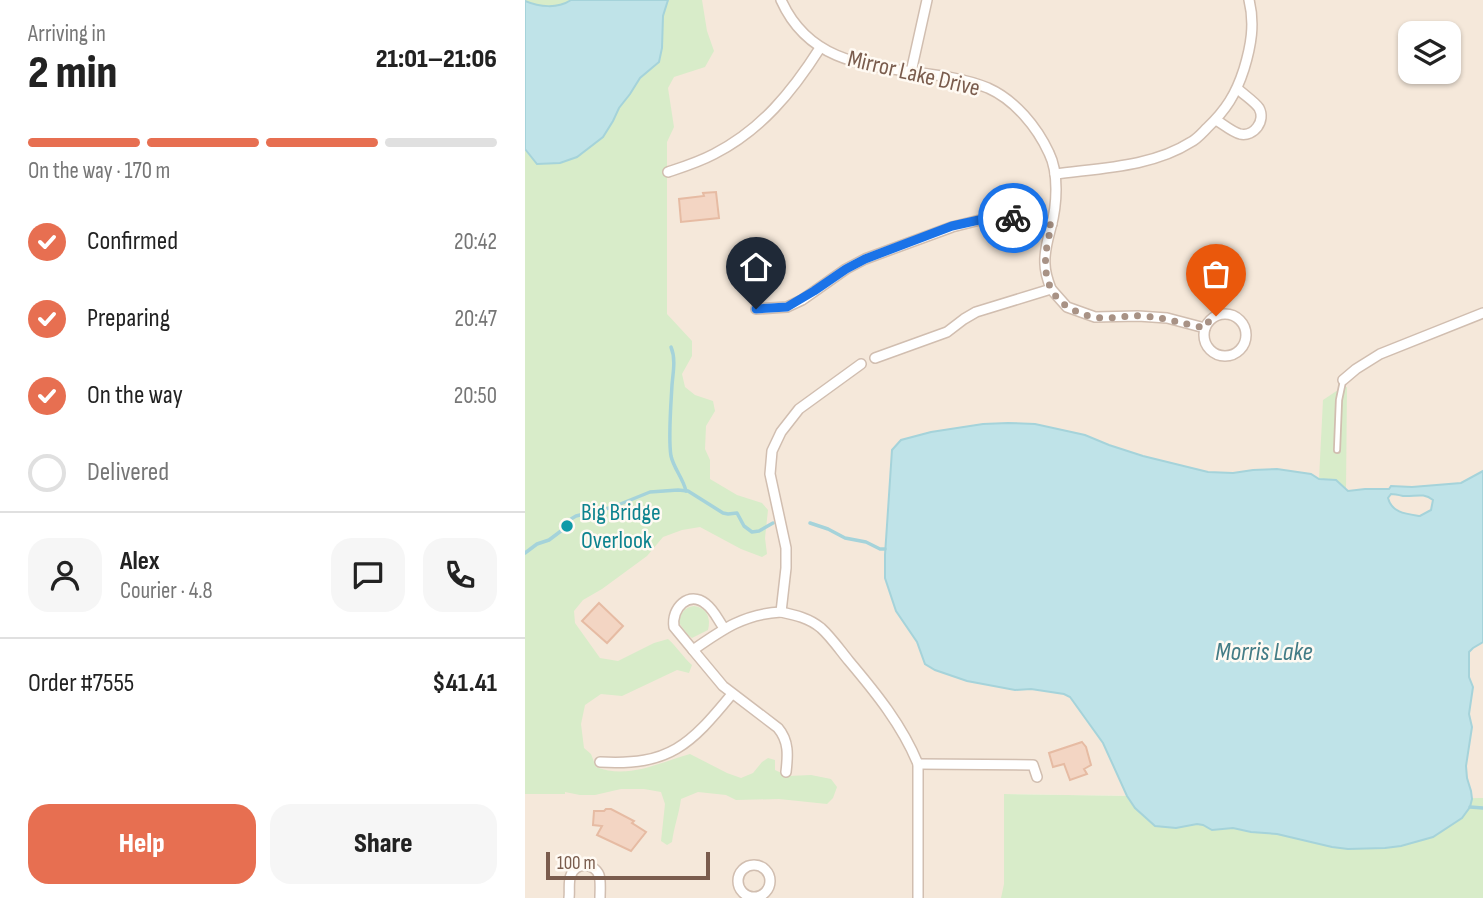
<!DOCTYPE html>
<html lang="en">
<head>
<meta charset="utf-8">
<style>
  body { margin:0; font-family:"Sofia Sans Condensed",sans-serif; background:#f6f6f6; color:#222; height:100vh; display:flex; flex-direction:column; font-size:26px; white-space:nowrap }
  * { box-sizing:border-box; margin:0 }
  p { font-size:23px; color:#767676 }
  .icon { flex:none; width:38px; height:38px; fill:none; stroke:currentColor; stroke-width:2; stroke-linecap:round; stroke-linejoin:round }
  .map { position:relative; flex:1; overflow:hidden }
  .side { display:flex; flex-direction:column; background:#fff; width:525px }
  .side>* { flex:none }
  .fabs { position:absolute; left:873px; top:21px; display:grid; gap:14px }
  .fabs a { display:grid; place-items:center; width:63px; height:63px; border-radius:14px; background:#fff; box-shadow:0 2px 5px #0004; font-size:35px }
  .scale { position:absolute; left:21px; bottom:18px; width:164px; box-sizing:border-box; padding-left:7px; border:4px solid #7a5c4d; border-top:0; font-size:19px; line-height:24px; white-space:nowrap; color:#7a5c4d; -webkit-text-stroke:5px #fffaf3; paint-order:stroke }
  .pin { position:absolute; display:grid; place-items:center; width:60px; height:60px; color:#fff; margin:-72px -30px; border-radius:50% 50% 50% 0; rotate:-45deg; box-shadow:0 0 7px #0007 }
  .pin .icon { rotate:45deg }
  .courier { position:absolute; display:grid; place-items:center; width:70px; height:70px; margin:-35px; border:5px solid #1a73e8; border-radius:50%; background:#fff; color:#222; box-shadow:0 2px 9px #0007 }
  .head em { font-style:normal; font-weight:800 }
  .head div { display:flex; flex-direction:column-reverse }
  .head { display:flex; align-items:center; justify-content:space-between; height:119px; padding:0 28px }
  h1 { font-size:46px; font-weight:800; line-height:52px }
  .bar { display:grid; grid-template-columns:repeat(4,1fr); gap:10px 7px; align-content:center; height:84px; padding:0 28px }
  .bar i { height:9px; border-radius:5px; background:#e0e0e0 }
  .bar .on { background:#e76f51 }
  .bar p { grid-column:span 4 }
  .line { display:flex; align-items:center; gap:18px; padding:0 28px; border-top:2px solid #e0e0e0 }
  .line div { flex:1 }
  .round { display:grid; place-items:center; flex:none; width:74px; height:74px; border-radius:21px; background:#f6f6f6 }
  ol { padding:0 28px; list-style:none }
  li { display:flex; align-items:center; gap:21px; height:77px }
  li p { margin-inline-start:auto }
  li .icon { padding:7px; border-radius:50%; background:#e76f51; color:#fff; stroke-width:4 }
  li:last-child { color:#767676 }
  li i { width:38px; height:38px; border:4px solid #e0e0e0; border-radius:50% }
  .action { display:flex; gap:14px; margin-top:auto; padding:14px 28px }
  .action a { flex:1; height:80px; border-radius:21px; background:#e76f51; color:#fff; font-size:28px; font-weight:800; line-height:80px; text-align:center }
  .action a+a { background:#f6f6f6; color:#222 }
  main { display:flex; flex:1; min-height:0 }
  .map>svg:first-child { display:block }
  .residential { fill:#f5e8da; fill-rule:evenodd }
  .green { fill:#d8ecc9 }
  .water { fill:#bfe3e8; stroke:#a5d3da; stroke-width:2; fill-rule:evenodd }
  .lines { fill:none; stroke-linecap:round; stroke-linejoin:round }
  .stream { stroke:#a5d3da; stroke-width:3.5 }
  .building { fill:#f3d5c3; stroke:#e6bba3; stroke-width:2 }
  .lane-casing { stroke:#d1beb0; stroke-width:8 }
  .street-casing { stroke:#d1beb0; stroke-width:12 }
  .lane { stroke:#fff; stroke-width:4.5 }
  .street { stroke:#fff; stroke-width:9 }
  .done { stroke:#a89285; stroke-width:7; stroke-dasharray:0 12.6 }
  .route { stroke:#1a73e8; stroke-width:9 }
  .culture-dot { fill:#0f9aa8; stroke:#fffaf3; stroke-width:2.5 }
  .labels { text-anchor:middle; stroke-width:5; stroke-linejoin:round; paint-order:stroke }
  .street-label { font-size:24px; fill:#7a5c4d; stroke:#fffaf3 }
  .culture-label { font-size:24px; fill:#0d838f; stroke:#fffaf3; text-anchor:start }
  .water-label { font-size:26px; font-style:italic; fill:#437c86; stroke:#fffaf3 }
</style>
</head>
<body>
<main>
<section class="side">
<div class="head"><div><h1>2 min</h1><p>Arriving in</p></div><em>21:01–21:06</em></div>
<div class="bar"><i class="on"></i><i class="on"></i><i class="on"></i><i></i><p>On the way · 170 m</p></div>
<ol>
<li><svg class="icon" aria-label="check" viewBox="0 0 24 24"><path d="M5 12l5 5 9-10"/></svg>Confirmed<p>20:42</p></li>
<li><svg class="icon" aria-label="check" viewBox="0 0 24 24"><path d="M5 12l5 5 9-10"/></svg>Preparing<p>20:47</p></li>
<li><svg class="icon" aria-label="check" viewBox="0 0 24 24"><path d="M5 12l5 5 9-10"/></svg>On the way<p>20:50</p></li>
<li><i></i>Delivered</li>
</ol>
<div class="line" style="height:126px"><a class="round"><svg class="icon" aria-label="person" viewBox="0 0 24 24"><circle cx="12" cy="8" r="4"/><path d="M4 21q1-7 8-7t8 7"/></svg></a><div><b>Alex</b><p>Courier · 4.8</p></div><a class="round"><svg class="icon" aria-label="chat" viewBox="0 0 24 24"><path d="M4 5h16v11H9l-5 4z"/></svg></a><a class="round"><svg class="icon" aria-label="phone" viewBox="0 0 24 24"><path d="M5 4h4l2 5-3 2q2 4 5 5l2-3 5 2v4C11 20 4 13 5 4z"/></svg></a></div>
<div class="line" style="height:91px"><div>Order #7555</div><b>$41.41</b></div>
<div class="action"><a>Help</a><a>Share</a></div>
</section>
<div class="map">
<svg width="958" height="898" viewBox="0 0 958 898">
  <rect width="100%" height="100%" fill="#fdf6ec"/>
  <path class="residential" d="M141,0H958V798L809,799L480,794L479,898H0V794L40,793L41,517ZM886,33H924V72H886Z"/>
  <g class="green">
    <path d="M0,0H141L142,3L143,0H177L182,31L189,51L180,67L149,77L143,88L149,127L142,142V314L167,341V356L157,374L160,387L170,395L188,401L190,411L181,426L180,449L185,460V479L212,495L237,503L243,510L240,538L242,554L237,557L216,549L175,527L157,530L138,537L122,556L77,589L58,600L49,611L50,623L75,658L93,661L129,643L143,639C152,647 158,657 167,665L164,673L152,670L97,696L76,694L60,705L56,724L59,748L66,754L71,767C103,780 135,762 165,754L202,773L216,778L228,773L237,762L243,758L250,760V770L263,776L286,775L306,779L312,787L308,798L302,804L254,799L211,800L201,795L173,792L156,799C154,814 149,827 147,842L142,845L136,841L140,804L136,792L119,789H96L70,795H55L40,792V794H0Z"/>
    <path d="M822,387L821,490L811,480L794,479L798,400L816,388Z"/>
    <path d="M169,606C182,608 186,618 183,630L167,638L163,635L154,623C155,614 159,607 169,606Z"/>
    <path d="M479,794L809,799L958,798V898H476L479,884Z"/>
  </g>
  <g class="water">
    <path d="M46,0H143L138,16L137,48L134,62L115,78L105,94L94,108L88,121L78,137L52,157L35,163L12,164L0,149V1C14,7 33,9 46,0Z"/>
    <path d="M483,423L510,424L560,435L584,445L618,456L683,472L708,473L728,470L752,469L786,474L794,479L811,480L823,491L840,489H864L866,486L887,487L936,483L958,471V642L948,648L944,652V677L948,687L944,714L947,727L941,766L942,778L946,791L947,799L945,807L937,818L908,837L876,846L860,848L823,849L807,847L752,834L726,832L708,828L687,830L678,825L672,824L651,828L630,826L610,808L602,796L578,743L545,697L539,694L506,689L490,690L442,681L410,670L400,664L392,642L371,611L360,578V555L367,450L376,440L406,432L458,424ZM866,494C870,494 874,495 878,496C890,497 898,492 908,500L906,510L895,516C881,514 867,513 863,498Z"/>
  </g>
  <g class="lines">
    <g class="stream">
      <path d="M146,347C151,359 148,373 147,385C146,404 143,439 146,456C149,469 158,478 161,491"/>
      <path d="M285,523L303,529L320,538L341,542L355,549H360"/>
      <path d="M0,553L12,544L24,540L36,531L46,519L51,516L88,507L125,492L153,490L163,491L198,513L203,514L212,513L219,526L227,532L234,531L248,523"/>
      <path d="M945,807L958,808"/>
    </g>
  </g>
  <g class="building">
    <path d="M191,192L194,218L156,222L154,199L179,196L178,193Z"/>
    <path d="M74,603L98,626L82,643L57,621Z"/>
    <path d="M557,742L561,747L566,765L559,769L562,774L545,780L539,764L528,767L524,753Z"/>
    <path d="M81,809H86L109,821L107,823L121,832L106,851L72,835L77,826L68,825L69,811H79Z"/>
  </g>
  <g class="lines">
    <defs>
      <path id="lane" d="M812,450L814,400L818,381"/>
      <g id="street">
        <path d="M256,0C295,87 391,59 463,88C490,100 512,127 524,153C534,173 532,205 526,227C523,239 519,251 520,264C520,273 523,281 526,289L451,312L439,319L422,332L350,358"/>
        <path d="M386,72L402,0"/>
        <path d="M691,120C698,124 707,132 715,134C729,137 741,121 734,108C729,101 719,95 713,89"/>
        <path d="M143,172C158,167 174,162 189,154C236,130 267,92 295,48"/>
        <path d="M530,174C575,168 627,167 666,142C672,139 677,133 682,128C701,110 711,94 719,69C726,46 730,24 724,0"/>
        <path d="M526,289L542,307L570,317L613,316L642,318L680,328"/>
        <path d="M231,309L262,307L277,300L321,269L340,259L427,227L455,220L476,218L498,219L527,224"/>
        <circle cx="700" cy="335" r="21"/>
        <path d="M336,364L274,409L256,432L247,451L245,474L261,548V568L256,612C270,615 284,618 296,628C306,637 315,650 324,661C351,693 377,725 393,764V898"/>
        <path d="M818,380L831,369L855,354L958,313"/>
        <path d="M256,612C219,614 198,629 168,650L198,686L253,728C264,741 263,755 261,772"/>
        <path d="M168,650L149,627C146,608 164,590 181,604C189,610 193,620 199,628"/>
        <path d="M75,762C145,766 165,745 207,694"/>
        <path d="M393,764L508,765L512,777"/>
        <circle cx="229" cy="881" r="16"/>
        <path d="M44,898C45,891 43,881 46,875C51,862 69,863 74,875C76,881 75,891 75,898"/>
      </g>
    </defs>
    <use href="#lane" class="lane-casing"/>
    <use href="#street" class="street-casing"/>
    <use href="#lane" class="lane"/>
    <use href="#street" class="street"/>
  </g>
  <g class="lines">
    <path class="done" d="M488,218L527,225C514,268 517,305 568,317C583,320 601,315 617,316C639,317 658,324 680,328L684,321L691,316"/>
    <path class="route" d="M231,309L262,307L289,291L321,269L340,259L427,226L454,220L488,218"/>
  </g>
  <circle class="culture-dot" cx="42" cy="526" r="7"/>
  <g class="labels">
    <g class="street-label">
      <text transform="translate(389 73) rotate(13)" y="8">Mirror Lake Drive</text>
    </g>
    <g class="culture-label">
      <text x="56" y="520">Big Bridge<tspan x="56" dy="28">Overlook</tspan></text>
    </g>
    <g class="water-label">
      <text x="739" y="660">Morris Lake</text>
    </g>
  </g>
</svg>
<div class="fabs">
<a><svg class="icon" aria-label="layers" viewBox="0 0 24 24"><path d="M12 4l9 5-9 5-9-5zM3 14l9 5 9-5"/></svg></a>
</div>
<div class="scale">100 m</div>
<div class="pin" style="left:691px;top:316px;background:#ea580c"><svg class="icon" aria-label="bag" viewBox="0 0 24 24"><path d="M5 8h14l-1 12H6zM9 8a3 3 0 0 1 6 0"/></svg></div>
<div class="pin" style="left:231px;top:309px;background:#1f2937"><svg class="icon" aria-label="home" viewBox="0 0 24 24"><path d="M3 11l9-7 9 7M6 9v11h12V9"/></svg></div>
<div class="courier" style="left:488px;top:218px"><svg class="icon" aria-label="bike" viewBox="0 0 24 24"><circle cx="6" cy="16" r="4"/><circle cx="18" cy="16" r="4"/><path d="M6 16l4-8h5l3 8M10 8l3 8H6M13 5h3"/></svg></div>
</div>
</main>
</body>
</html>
